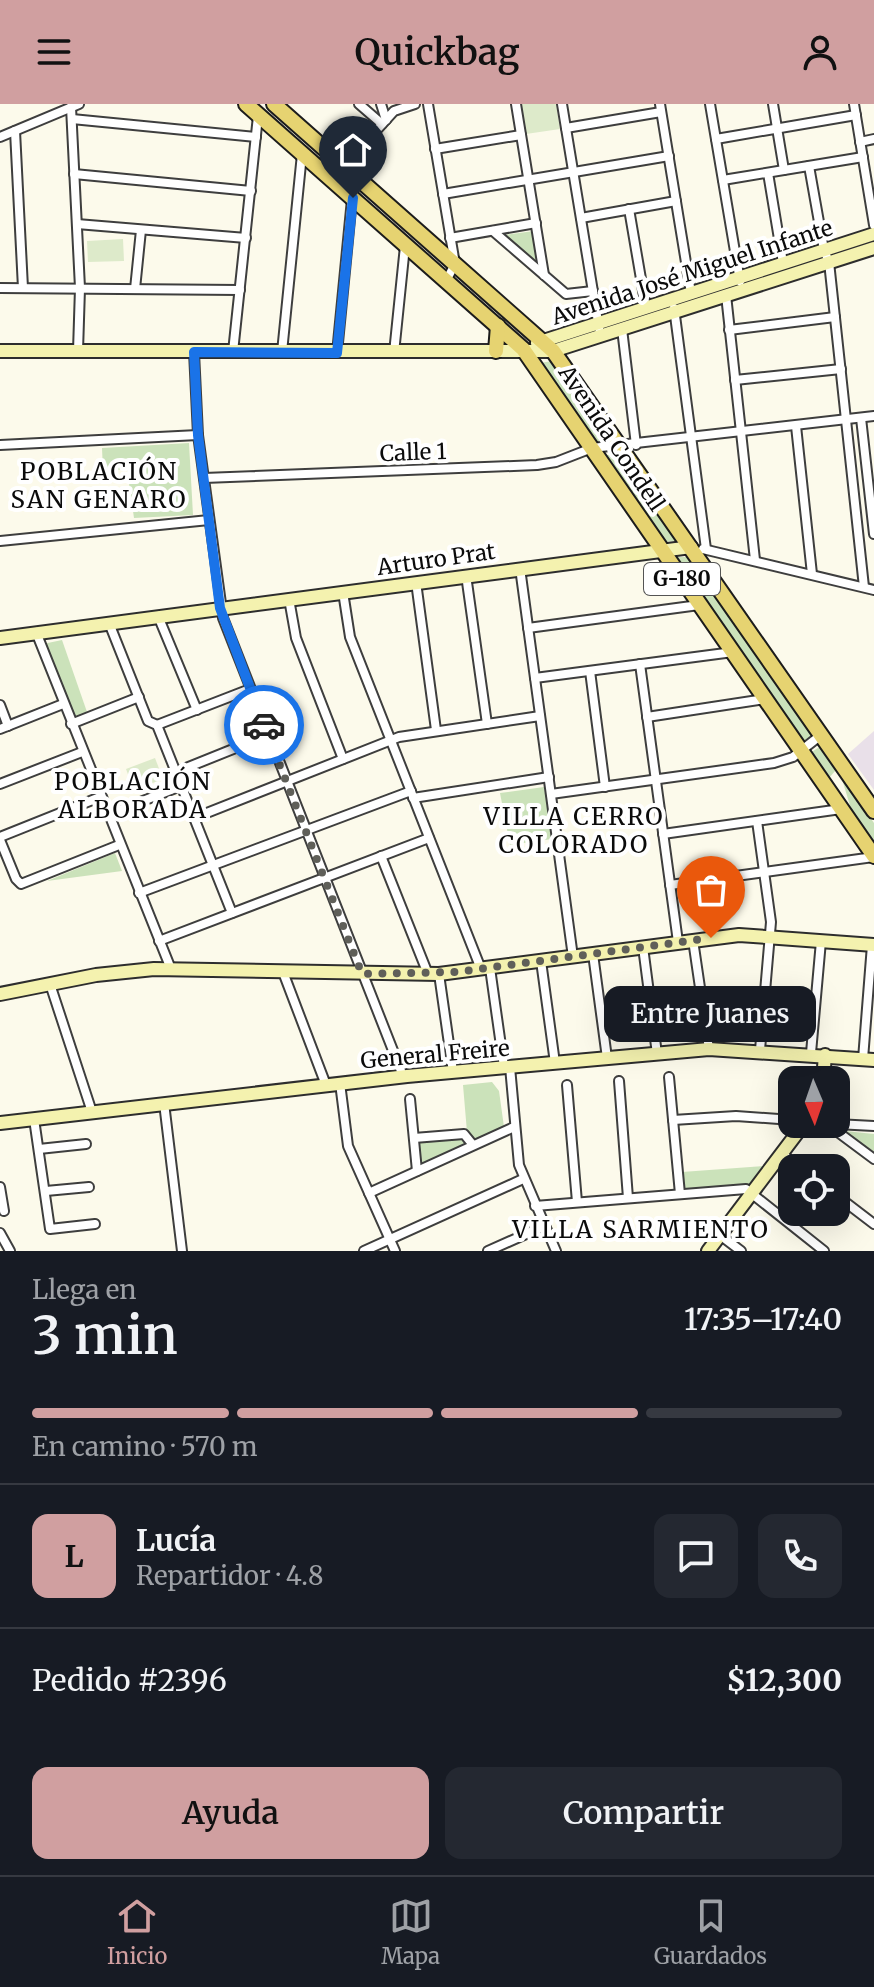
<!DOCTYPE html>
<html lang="es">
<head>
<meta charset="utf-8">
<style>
  body { margin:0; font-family:Merriweather,serif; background:#242831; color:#f1f3f6; height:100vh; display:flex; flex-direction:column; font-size:30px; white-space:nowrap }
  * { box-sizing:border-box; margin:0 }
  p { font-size:26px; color:#9ea1a6 }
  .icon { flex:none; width:44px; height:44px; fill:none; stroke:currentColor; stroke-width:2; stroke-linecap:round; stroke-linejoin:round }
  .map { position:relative; height:1147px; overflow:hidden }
  .drawer { display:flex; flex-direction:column; background:#171b24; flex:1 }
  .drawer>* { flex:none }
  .needle { width:52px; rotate:178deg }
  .buttons { position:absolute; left:778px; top:962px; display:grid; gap:16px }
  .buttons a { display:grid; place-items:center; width:72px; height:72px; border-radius:16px; background:#171b24; box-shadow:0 8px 32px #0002; font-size:40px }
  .pin { position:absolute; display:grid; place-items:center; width:68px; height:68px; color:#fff; margin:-82px -34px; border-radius:50% 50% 50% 0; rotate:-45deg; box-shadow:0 0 8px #0007 }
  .pin .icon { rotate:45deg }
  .courier { position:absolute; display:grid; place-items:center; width:80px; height:80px; margin:-40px; border:6px solid #1a73e8; border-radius:50%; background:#fff; color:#222; box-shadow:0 2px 10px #0007 }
  .bubble { position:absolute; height:56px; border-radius:16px; background:#171b24; box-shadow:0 8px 32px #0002; font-size:26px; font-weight:600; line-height:56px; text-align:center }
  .overview em { font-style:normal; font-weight:600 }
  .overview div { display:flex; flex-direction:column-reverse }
  .overview { display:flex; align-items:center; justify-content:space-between; height:136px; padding:0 32px }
  h1 { font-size:52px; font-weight:600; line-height:60px }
  .bar { display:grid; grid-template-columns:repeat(4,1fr); gap:12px 8px; align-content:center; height:96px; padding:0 32px }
  .bar i { height:10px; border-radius:6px; background:#363941 }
  .bar .selected { background:#d09fa0 }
  .bar p { grid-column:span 4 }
  .line { display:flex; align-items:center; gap:20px; padding:0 32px; border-top:2px solid #363941 }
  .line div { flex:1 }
  .round { display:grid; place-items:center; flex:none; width:84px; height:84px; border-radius:16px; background:#242831 }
  .primary-button { display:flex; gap:16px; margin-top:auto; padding:16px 32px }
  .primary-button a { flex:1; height:92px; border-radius:16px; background:#d09fa0; color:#111; font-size:32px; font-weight:600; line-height:92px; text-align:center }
  .primary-button a+a { background:#242831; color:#f1f3f6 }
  header { display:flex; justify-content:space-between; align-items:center; height:104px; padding:0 32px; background:#d09fa0; color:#111; font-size:36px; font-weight:600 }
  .tab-bar { display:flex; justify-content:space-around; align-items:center; height:112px; border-top:2px solid #363941; background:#171b24; font-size:22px; color:#9ea1a6 }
  .tab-bar a { display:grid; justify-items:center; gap:4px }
  .tab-bar .selected { color:#d09fa0 }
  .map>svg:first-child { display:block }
  .industrial { fill:#e9e0e9 }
  .green { fill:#cbe2ba }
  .pitch { fill:#ddeaca }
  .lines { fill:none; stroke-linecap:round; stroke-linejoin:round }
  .street-casing { stroke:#3e3e3e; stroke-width:12 }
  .secondary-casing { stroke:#2d2d2d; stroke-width:16 }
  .primary-casing { stroke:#1c1c1c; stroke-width:18 }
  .street { stroke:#fff; stroke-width:8 }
  .secondary { stroke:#f4f2af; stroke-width:12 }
  .primary { stroke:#e6d371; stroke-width:14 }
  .done { stroke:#5f5f59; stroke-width:8; stroke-dasharray:0 14.4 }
  .route { stroke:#1a73e8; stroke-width:10 }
  .labels { text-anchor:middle; stroke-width:8; stroke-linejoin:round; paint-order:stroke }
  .shield { fill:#fff; stroke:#545454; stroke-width:2 }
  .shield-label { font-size:20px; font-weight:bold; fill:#0b0b0b }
  .street-label { font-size:22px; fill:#0b0b0b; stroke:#fff }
  .neighbourhood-label { font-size:24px; letter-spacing:2px; fill:#0b0b0b; stroke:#fff }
</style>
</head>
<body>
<header><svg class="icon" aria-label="menu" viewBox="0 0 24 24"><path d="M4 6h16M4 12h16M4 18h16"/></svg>Quickbag<svg class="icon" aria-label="person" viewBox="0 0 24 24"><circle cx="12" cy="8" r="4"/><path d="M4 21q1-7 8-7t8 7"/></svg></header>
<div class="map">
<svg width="874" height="1147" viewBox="0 0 874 1147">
  <rect width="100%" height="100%" fill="#fcfaeb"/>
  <path class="industrial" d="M874,627V686L848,650Z"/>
  <g class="green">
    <path d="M534,127L539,159L504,131Z"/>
    <path d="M552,257L607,336L597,338L540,259Z"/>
    <path d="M189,339L193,411L134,414L127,365L103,367L102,344Z"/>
    <path d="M605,351H618L678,437L664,438Z"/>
    <path d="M673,453H691L813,632L803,639Z"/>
    <path d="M62,536L87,608L74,615L43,540Z"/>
    <path d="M821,642L836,666L828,675L810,649Z"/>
    <path d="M842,675L874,719V739L851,705Z"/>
    <path d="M544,683L552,735L510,741L500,689Z"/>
    <path d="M115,749L122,767L47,777Z"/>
    <path d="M492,978L499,987L504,1023L421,1062L419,1031L467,1028L463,981Z"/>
    <path d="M845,1027L874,1030V1048Z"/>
    <path d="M765,1062L752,1081L683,1087L682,1068Z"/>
  </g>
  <g class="pitch">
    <path d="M521,0H556L560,25L526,30Z"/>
    <path d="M123,135L124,157L88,158L87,137Z"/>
    <path d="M155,654L163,675L134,686L126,665Z"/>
  </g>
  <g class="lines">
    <defs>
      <g id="street">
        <path d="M359,0L382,20"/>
        <path d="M381,0L386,16"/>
        <path d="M428,0L455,160L446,177"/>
        <path d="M516,0L544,171"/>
        <path d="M562,0L599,224"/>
        <path d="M660,0L691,189"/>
        <path d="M710,0L740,177"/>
        <path d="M773,0L784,66"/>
        <path d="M854,0L874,121"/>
        <path d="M71,3L80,184L78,247"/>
        <path d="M72,15L256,33"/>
        <path d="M566,24L661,8"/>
        <path d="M15,27L23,184"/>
        <path d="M0,33L79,0"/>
        <path d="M716,35L856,11"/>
        <path d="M860,38L874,35"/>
        <path d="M435,45L521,31"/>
        <path d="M809,62L824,146L829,158L864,483"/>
        <path d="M768,69L783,159"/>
        <path d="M74,70L251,87"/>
        <path d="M331,76L394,7L415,0"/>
        <path d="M723,76L863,53"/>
        <path d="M443,90L669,52"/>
        <path d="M629,105L646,204"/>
        <path d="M581,114L676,97"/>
        <path d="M77,120L246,134"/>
        <path d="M493,127L566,190L593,187"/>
        <path d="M450,134L536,119"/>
        <path d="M0,184L240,186"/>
        <path d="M135,185L141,126"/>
        <path d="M726,191L755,456"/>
        <path d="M674,204L706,445"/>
        <path d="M622,225L636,341"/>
        <path d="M729,226L835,213"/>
        <path d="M194,248L198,331L223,514L403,972"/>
        <path d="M233,248L258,12"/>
        <path d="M282,248L302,50"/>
        <path d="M337,249L352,95"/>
        <path d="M394,249L405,142"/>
        <path d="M735,276L841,265"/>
        <path d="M861,314L874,430"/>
        <path d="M796,322L812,470"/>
        <path d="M0,341L198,331"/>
        <path d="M204,374L537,361L556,358L592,344L874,312"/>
        <path d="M0,437L209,416"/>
        <path d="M703,445L874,486"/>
        <path d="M520,464L573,853"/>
        <path d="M466,471L487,620"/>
        <path d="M416,478L436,626"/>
        <path d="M343,488L350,533L481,865"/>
        <path d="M289,495L296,534L343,655"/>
        <path d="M158,512L197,606"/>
        <path d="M109,519L148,617L157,621L232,809"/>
        <path d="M528,524L699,501"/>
        <path d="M36,528L171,865"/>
        <path d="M640,560L678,838"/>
        <path d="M590,567L605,683"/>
        <path d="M535,574L733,548"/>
        <path d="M0,601L8,622"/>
        <path d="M647,613L765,595"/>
        <path d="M71,620L139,593"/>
        <path d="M157,621L250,585"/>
        <path d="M0,625L63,600"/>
        <path d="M176,668L268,631"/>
        <path d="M0,680L82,648"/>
        <path d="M551,690L774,659L793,653L821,631"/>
        <path d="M413,694L549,673"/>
        <path d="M107,711L181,682"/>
        <path d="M194,714L399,633L540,612"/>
        <path d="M757,717L771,818L760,946"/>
        <path d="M663,730L841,705"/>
        <path d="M0,733L100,693"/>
        <path d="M0,736L16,775L21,780L119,741"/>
        <path d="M381,752L428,870"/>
        <path d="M670,781L874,753"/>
        <path d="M139,789L411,687"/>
        <path d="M693,836L709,945"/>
        <path d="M159,837L429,734"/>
        <path d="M643,843L657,950"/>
        <path d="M593,850L607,954"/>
        <path d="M541,857L555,959"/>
        <path d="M490,864L504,963"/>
        <path d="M283,868L326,981"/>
        <path d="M439,870L453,968"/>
        <path d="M50,880L92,1008"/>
        <path d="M811,949L821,837"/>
        <path d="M863,955L872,841"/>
        <path d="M510,963L519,1061L556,1147"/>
        <path d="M669,973L680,1090"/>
        <path d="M619,977L628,1094"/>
        <path d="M340,979L348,1042L395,1147"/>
        <path d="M567,981L577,1098"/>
        <path d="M410,995L417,1067"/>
        <path d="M164,999L182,1147"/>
        <path d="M34,1015L50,1125L95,1120"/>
        <path d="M673,1016L736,1012L792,1016"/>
        <path d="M827,1020L874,1055"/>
        <path d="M836,1020L874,1022"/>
        <path d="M414,1034L464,1030L473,1041"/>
        <path d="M39,1045L86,1040"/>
        <path d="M782,1050L800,1064"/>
        <path d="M0,1083L4,1107"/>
        <path d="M46,1087L89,1083"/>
        <path d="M369,1089L514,1023"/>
        <path d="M836,1091L874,1120"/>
        <path d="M535,1102L746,1085L824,1147"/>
        <path d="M0,1129L10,1147"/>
        <path d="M720,1131L741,1147"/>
        <path d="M364,1147L523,1075"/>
        <path d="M488,1147L544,1122"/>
      </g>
      <g id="secondary">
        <path d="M537,239L874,130"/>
        <path d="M0,247H553L874,144"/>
        <path d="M0,534L691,443"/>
        <path d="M0,890L96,871L154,865L439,870L739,831L874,841"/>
        <path d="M823,976L825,951"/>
        <path d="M0,1019L407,972L709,945L874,956"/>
        <path d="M708,1147L804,1020"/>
      </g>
      <g id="primary">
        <path d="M246,0L523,245L874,752"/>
        <path d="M274,0L553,247L874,707"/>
        <path d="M496,247L498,222"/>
      </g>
    </defs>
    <use href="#street" class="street-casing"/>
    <use href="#secondary" class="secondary-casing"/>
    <use href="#primary" class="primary-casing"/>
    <use href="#street" class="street"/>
    <use href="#secondary" class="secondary"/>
    <use href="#primary" class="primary"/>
  </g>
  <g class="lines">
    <path class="done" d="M264,621L362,870L457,868L711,834"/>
    <path class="route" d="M264,621L220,504L198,331L194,248L337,249L353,94"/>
  </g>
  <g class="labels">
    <rect class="shield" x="644" y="459" width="76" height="32" rx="6"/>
    <g class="shield-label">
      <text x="682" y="482">G-180</text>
    </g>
    <g class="street-label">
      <text transform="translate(692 168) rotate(-18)" y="8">Avenida José Miguel Infante</text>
      <text transform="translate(612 334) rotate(56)" y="8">Avenida Condell</text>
      <text transform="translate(413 348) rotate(-2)" y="8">Calle 1</text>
      <text transform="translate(436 455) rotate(-8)" y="8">Arturo Prat</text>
      <text transform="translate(435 950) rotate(-5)" y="8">General Freire</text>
    </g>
    <g class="neighbourhood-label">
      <text x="99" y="376">POBLACIÓN<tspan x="99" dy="28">SAN GENARO</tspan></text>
      <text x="133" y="686">POBLACIÓN<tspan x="133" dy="28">ALBORADA</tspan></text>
      <text x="574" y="721">VILLA CERRO<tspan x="574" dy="28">COLORADO</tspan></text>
      <text x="641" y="1134">VILLA SARMIENTO</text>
    </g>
  </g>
</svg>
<div class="buttons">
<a><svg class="needle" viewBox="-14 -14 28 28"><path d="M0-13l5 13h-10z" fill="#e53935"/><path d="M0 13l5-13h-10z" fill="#9ea1a6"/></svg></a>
<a><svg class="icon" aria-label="locate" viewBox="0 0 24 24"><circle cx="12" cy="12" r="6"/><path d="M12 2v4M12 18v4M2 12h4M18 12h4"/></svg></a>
</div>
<div class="pin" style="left:711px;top:834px;background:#ea580c"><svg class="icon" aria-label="bag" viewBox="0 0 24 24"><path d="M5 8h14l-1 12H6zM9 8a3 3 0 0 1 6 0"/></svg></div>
<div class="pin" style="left:353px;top:94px;background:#1f2937"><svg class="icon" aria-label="home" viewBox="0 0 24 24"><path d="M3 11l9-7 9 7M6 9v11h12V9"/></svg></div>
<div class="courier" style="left:264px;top:621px"><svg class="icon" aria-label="car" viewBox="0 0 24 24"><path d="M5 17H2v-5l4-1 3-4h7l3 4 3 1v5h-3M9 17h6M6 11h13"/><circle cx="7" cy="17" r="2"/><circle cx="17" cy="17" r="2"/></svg></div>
<div class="bubble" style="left:604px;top:882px;width:212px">Entre Juanes</div>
</div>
<section class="drawer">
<div class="overview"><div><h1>3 min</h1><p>Llega en</p></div><em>17:35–17:40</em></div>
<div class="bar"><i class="selected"></i><i class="selected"></i><i class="selected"></i><i></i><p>En camino · 570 m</p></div>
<div class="line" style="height:144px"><b class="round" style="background:#d09fa0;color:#111">L</b><div><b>Lucía</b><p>Repartidor · 4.8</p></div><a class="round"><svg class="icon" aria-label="chat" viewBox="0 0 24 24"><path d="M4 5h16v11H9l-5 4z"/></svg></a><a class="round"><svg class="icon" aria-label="phone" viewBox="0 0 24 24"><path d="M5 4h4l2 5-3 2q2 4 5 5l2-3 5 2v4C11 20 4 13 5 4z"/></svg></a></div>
<div class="line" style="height:104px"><div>Pedido #2396</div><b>$12,300</b></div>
<div class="primary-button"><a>Ayuda</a><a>Compartir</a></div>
</section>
<nav class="tab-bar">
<a class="selected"><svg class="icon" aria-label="home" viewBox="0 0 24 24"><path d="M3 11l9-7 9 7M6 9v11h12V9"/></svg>Inicio</a>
<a><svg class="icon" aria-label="map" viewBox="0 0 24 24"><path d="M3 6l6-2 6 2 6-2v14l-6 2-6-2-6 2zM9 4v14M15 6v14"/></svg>Mapa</a>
<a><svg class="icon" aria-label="saved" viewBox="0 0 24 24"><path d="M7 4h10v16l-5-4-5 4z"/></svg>Guardados</a>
</nav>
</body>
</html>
